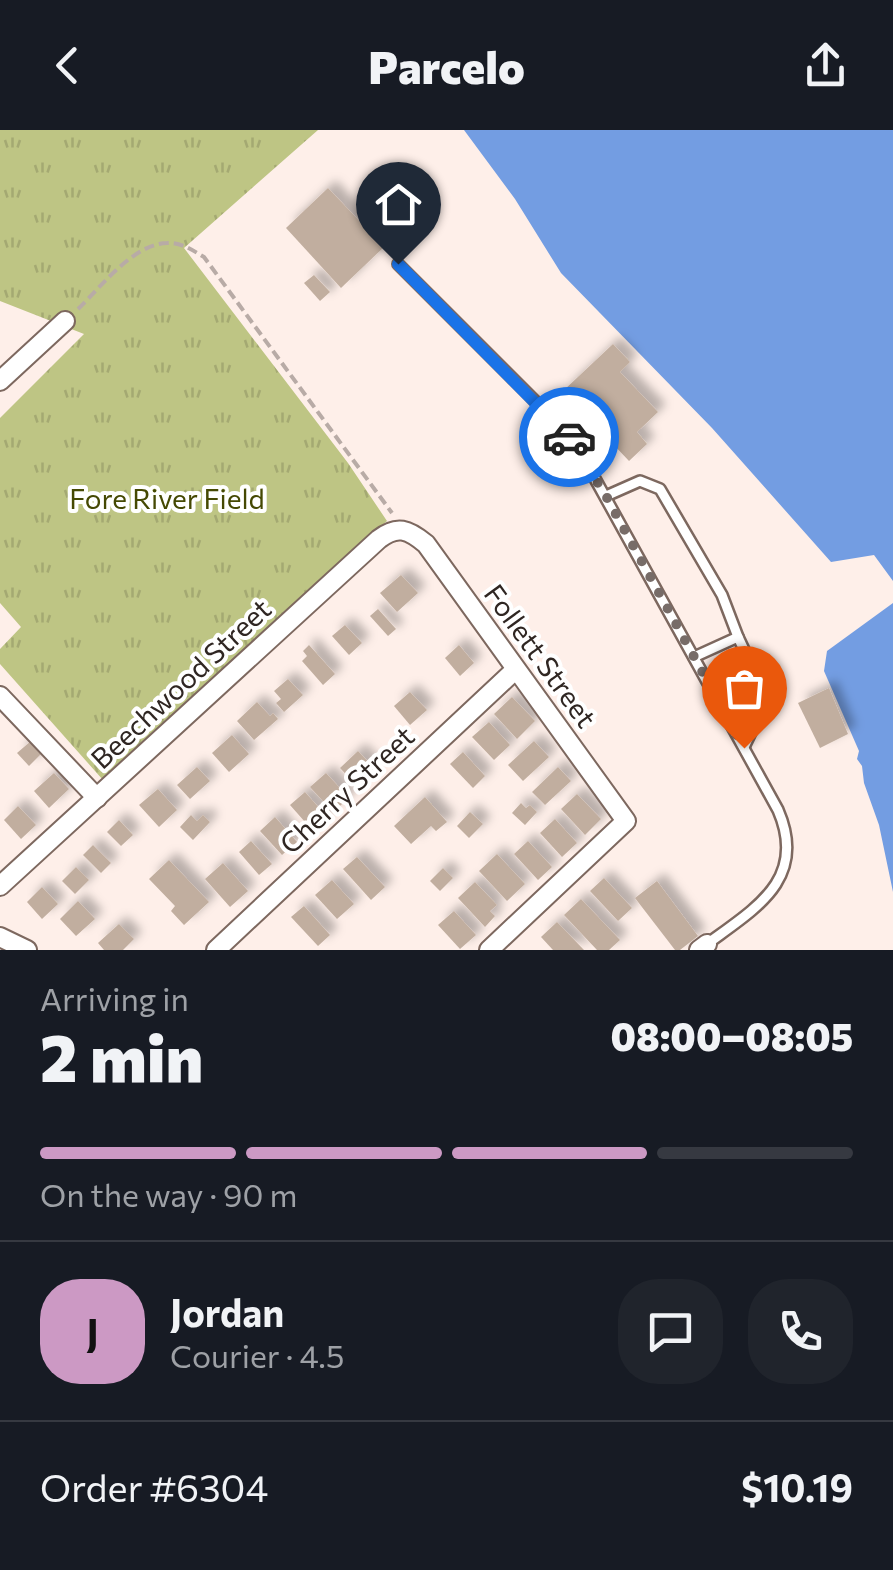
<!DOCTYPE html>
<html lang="en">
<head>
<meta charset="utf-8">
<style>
  body { margin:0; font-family:Commissioner,sans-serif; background:#20242c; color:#f1f3f6; height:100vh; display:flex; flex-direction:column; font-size:38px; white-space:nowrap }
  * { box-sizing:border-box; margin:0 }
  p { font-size:32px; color:#9ea1a6 }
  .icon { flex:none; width:55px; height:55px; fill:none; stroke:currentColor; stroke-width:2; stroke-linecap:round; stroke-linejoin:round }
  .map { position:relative; height:820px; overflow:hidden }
  .panel { display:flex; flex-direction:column; background:#171b24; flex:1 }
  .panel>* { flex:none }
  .pin { position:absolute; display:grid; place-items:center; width:85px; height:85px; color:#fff; margin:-102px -42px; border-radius:50% 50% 50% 0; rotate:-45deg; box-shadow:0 0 10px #0007 }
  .pin .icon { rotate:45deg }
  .courier { position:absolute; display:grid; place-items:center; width:100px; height:100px; margin:-50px; border:8px solid #1a73e8; border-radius:50%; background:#fff; color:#222; box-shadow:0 2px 12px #0007 }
  .head em { font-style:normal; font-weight:800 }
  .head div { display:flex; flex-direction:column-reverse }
  .head { display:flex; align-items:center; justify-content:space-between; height:170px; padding:0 40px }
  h1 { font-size:65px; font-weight:800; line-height:75px }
  .bar { display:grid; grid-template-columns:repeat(4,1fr); gap:15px 10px; align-content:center; height:120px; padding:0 40px }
  .bar i { height:12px; border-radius:8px; background:#363941 }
  .bar .active { background:#cc99c4 }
  .bar p { grid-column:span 4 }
  .line { display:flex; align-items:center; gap:25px; padding:0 40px; border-top:2px solid #363941 }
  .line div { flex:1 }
  .round { display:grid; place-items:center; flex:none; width:105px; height:105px; border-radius:40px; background:#20242c }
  header { display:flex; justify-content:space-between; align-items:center; height:130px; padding:0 40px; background:#171b24; font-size:45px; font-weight:800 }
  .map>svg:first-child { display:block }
  .park { fill:url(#park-tufts) }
  .water { fill:#739de2 }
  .building { fill:#c1ae9f; filter:url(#shadow) }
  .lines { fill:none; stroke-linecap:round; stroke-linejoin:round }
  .lane-casing { stroke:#7d685f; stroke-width:14 }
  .street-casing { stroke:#7d685f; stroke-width:22 }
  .path { stroke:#b8aba6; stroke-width:4; stroke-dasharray:10 5; stroke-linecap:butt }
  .lane { stroke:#fff; stroke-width:9 }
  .street { stroke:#fff; stroke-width:18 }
  .done { stroke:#776c68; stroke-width:10; stroke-dasharray:0 18 }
  .route { stroke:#1a73e8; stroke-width:12 }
  .labels { text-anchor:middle; stroke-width:8; stroke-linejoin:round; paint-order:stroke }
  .park-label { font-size:28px; fill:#454903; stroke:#fff }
  .street-label { font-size:28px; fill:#2f2622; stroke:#fff }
</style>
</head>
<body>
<header><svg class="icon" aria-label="back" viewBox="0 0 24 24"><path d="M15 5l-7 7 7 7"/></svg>Parcelo<svg class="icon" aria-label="share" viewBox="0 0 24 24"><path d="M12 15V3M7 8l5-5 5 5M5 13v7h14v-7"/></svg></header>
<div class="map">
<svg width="893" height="820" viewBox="0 0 893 820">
  <defs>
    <pattern id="park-tufts" width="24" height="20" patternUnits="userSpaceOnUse" patternTransform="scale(2.5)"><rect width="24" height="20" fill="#bec584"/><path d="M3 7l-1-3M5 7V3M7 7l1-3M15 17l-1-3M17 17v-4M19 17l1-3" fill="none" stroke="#a4a972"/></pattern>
    <filter id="shadow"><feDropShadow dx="8" dy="-8" stdDeviation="5" flood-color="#0004"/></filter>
  </defs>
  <rect width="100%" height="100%" fill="#feefe9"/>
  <path class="park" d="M0,0H318L184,118L348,333L387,391L103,650L0,534V519L21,497L0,473V288L84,204L0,171Z"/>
  <g class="water">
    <path d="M464,0H893V451L874,425L831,432L712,298L561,143L515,69Z"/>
    <path d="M893,473V762L879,695L864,653L862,636L857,629L859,621L824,541L827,521Z"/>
  </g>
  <g class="building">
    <path d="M328,58L384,117L341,158L286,98Z"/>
    <path d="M314,145L330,162L320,171L304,153Z"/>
    <path d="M613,214L630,232L620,242L658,282L637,302L647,314L629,331L563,261Z"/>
    <path d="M401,445L418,463L397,482L380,463Z"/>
    <path d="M378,479L396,499L388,506L370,486Z"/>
    <path d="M345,495L362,513L349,525L332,506Z"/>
    <path d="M309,515L335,544L323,555L302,531L307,526L303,521Z"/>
    <path d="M459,515L474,533L460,546L445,528Z"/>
    <path d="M288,549L303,565L284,582L276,573L281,569L274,561Z"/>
    <path d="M829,558L848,604L820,618L798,573Z"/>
    <path d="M410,562L427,580L410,595L394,576Z"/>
    <path d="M512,567L535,591L517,609L494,584Z"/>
    <path d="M257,572L270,586L273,583L278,589L254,610L237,591Z"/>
    <path d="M489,592L510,615L494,630L472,607Z"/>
    <path d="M232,605L249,624L229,642L212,623Z"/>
    <path d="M31,611L42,623L29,636L17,623Z"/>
    <path d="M534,611L549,627L523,651L508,635Z"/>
    <path d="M358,621L374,638L356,655L340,638Z"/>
    <path d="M463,622L485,646L473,658L450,634Z"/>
    <path d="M197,637L210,651L190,669L177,655Z"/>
    <path d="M558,637L571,651L545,675L532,662Z"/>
    <path d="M54,643L69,659L49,678L34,661Z"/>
    <path d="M326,643L349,668L333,682L310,657Z"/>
    <path d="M158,659L177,680L159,697L139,675Z"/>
    <path d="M305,662L327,687L312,700L290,675Z"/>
    <path d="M577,664L601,689L585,705L561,679Z"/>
    <path d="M425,667L447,692L436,701L431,696L411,714L394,696Z"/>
    <path d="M521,673L526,678L530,675L537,682L525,695L512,683Z"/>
    <path d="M18,676L36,695L21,709L4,690Z"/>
    <path d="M470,682L483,694L469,708L457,696Z"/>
    <path d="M191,685L197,691L203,685L210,692L193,710L180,697Z"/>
    <path d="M275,687L297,712L282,725L260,701Z"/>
    <path d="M555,689L577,713L562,727L540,703Z"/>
    <path d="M119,690L133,705L121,716L107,702Z"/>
    <path d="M251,711L272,734L259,745L239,722Z"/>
    <path d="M528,711L552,737L538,750L514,724Z"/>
    <path d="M93,715L111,733L101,743L83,725Z"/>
    <path d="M497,724L525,754L507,771L479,741Z"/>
    <path d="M357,727L385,757L371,770L343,739Z"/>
    <path d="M169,730L209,772L184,795L171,781L175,776L149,749Z"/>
    <path d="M223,733L248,761L230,777L205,749Z"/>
    <path d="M76,737L89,750L75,764L62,751Z"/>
    <path d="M443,738L453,748L440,761L430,751Z"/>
    <path d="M604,748L632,778L618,791L590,761Z"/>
    <path d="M332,750L354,774L337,789L315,765Z"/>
    <path d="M657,751L698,806L680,820H675L635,768Z"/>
    <path d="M475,752L497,775L490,781L495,786L485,797L458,768Z"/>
    <path d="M42,757L58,774L42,789L27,772Z"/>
    <path d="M581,769L620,810L609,820H597L564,785Z"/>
    <path d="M78,771L95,789L76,806L60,789Z"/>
    <path d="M304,776L330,805L318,816L291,787Z"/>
    <path d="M454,781L476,805L460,819L438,795Z"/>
    <path d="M557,792L584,820H553L541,807Z"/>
    <path d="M119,794L134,809L123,820H104L98,813Z"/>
  </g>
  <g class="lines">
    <defs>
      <g id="lane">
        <path d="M398,134L558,294L578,318L778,680C808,749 756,778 707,814"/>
        <path d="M606,366L640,351L660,359L722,465L738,507"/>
        <path d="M694,527L738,507L767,569L744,617"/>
      </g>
      <g id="street">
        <path d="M0,251L65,191"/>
        <path d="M0,566L97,668"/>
        <path d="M0,756L379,409C397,395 408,399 426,414L626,691L489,820"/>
        <path d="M0,807L27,820"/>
        <path d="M216,820L515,540"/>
        <path d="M699,820L707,814"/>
      </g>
    </defs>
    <use href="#lane" class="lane-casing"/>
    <use href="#street" class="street-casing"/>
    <g class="path">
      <path d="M78,179C101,157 133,114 167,113C181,112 192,120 204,127L392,383"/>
      <path d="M585,303L590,298L575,283L578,281L597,300"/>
    </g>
    <use href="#lane" class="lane"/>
    <use href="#street" class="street"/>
  </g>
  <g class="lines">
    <path class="done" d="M569,307L606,366L744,618"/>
    <path class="route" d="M398,134L569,307"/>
  </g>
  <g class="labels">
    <g class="park-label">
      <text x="167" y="379">Fore River Field</text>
    </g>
    <g class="street-label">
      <text transform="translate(540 526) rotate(54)" y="10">Follett Street</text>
      <text transform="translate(181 554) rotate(-43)" y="10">Beechwood Street</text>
      <text transform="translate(347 660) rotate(-43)" y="10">Cherry Street</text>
    </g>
  </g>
</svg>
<div class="pin" style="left:744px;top:618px;background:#ea580c"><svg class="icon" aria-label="bag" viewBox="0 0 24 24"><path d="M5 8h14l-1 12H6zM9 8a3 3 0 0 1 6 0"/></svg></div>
<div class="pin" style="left:398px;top:134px;background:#1f2937"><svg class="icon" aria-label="home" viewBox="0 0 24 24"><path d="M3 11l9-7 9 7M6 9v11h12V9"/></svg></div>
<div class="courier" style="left:569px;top:307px"><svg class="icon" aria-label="car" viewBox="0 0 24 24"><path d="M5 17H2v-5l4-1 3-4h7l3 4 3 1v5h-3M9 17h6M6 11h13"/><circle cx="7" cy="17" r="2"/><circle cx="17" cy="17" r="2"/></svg></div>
</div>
<section class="panel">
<div class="head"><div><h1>2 min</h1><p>Arriving in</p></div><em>08:00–08:05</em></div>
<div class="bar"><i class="active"></i><i class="active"></i><i class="active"></i><i></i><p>On the way · 90 m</p></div>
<div class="line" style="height:180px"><b class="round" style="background:#cc99c4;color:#111">J</b><div><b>Jordan</b><p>Courier · 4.5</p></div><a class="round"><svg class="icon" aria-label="chat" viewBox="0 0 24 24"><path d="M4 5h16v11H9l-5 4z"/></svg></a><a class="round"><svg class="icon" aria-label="phone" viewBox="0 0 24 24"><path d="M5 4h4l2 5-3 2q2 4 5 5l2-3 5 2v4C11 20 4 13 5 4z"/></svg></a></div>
<div class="line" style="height:130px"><div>Order #6304</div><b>$10.19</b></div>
</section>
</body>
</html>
